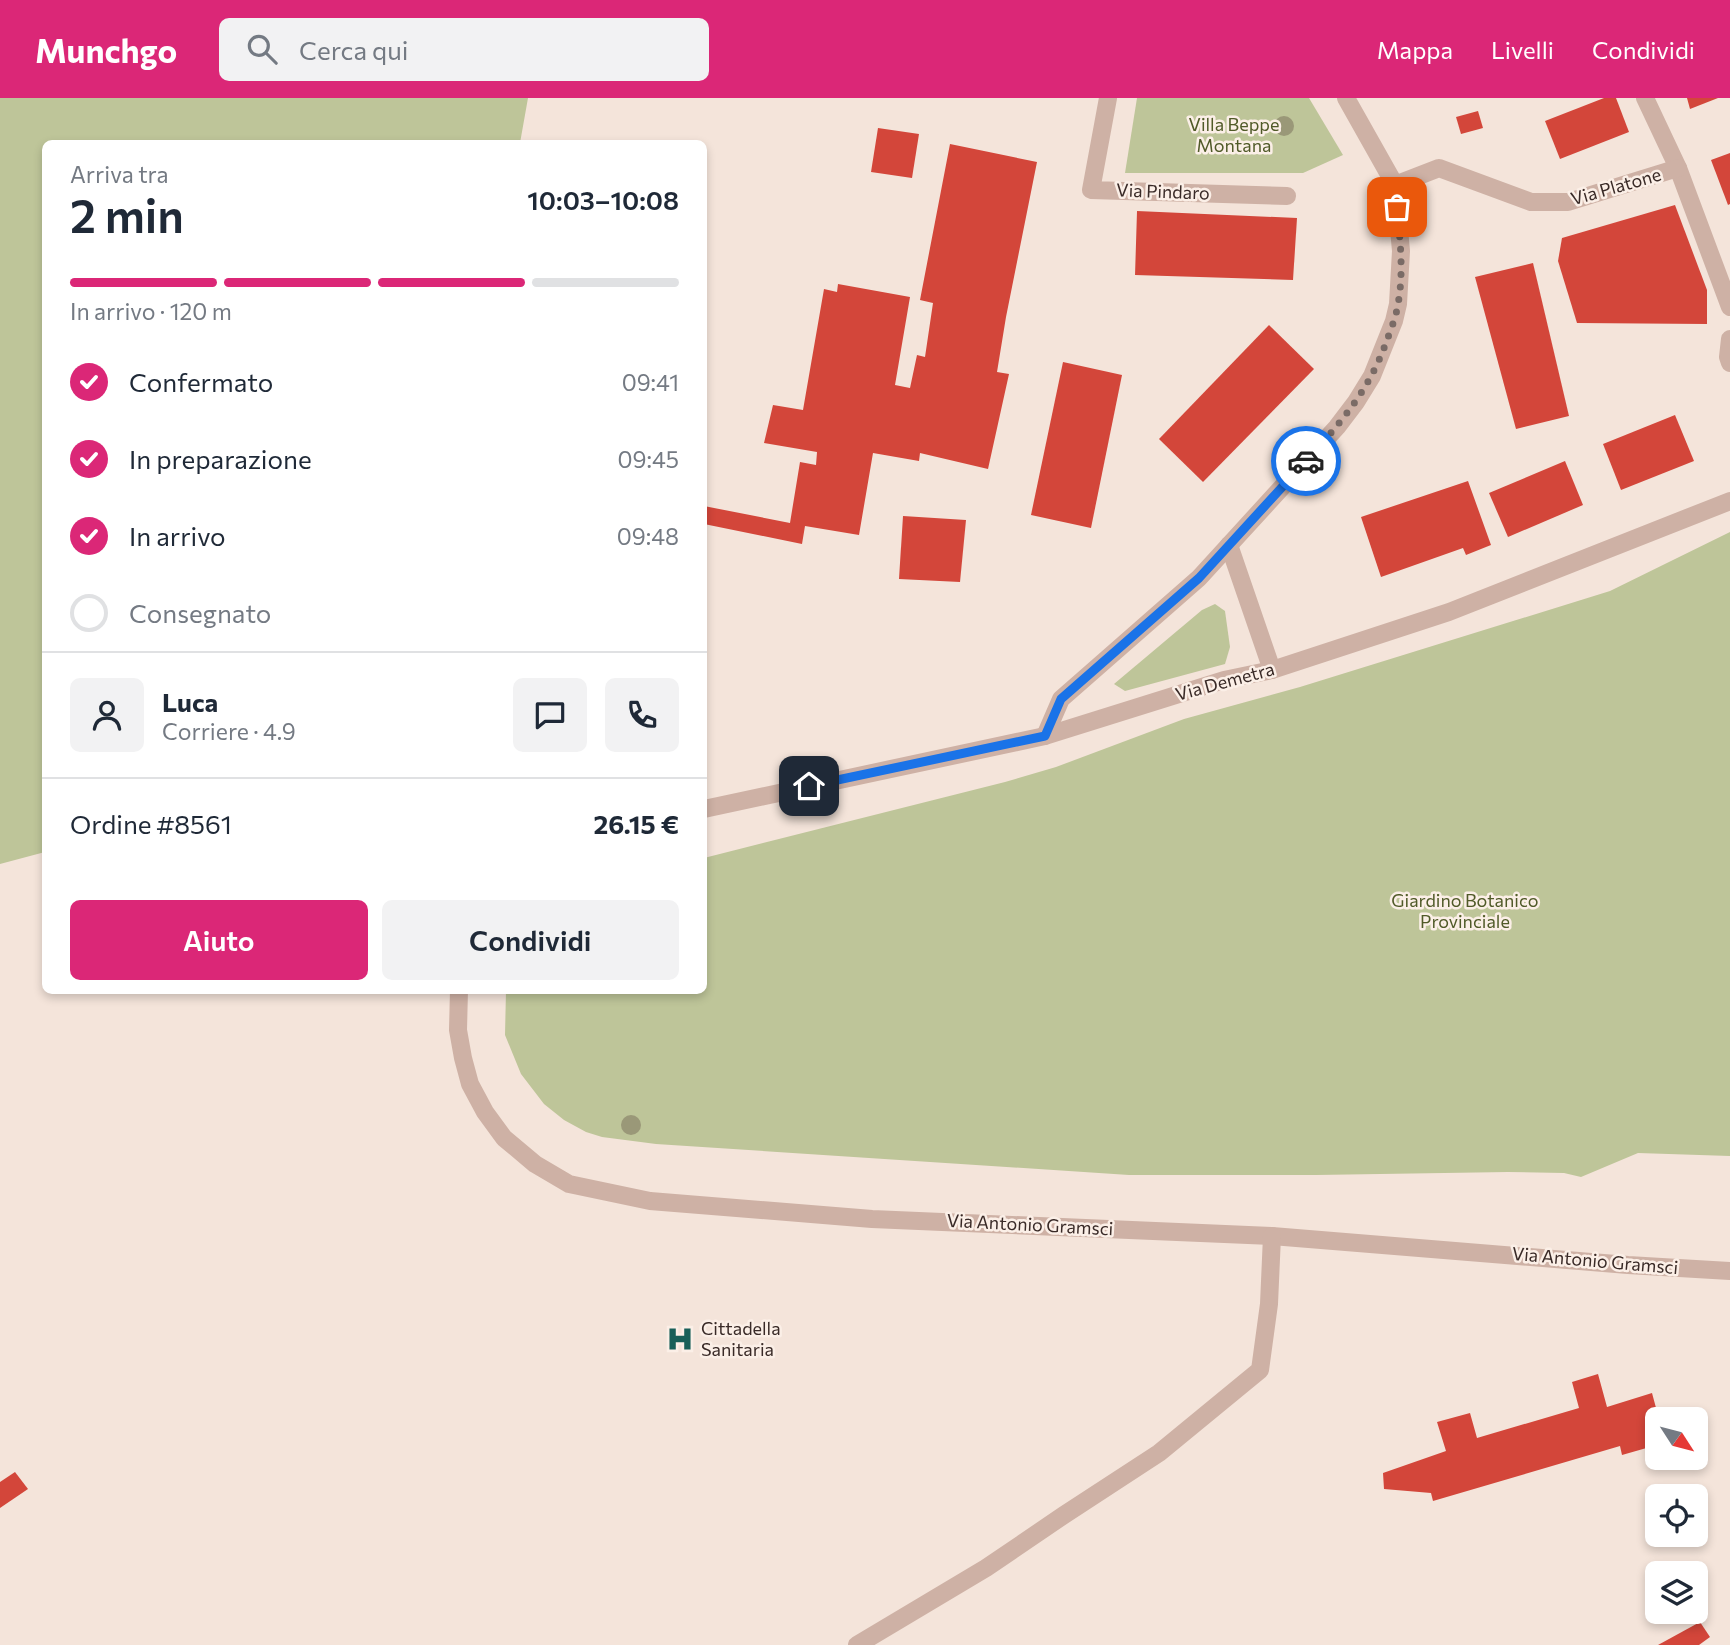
<!DOCTYPE html>
<html lang="it">
<head>
<meta charset="utf-8">
<style>
  body { margin:0; font-family:Commissioner,sans-serif; background:#f2f2f3; color:#1f2937; height:100vh; display:flex; flex-direction:column; font-size:26px; white-space:nowrap }
  * { box-sizing:border-box; margin:0 }
  p { font-size:23px; color:#747a83 }
  .icon { flex:none; width:38px; height:38px; fill:none; stroke:currentColor; stroke-width:2; stroke-linecap:round; stroke-linejoin:round }
  .map { position:relative; flex:1; overflow:hidden }
  .drawer { position:absolute; left:42px; top:42px; width:665px; height:854px; display:flex; flex-direction:column; background:#fff; border-radius:10px; box-shadow:0 4px 10px #0003 }
  .drawer>* { flex:none }
  .needle { width:46px; rotate:126deg }
  .controls { position:absolute; left:1645px; top:1309px; display:grid; gap:14px }
  .controls a { display:grid; place-items:center; width:63px; height:63px; border-radius:10px; background:#fff; box-shadow:0 4px 10px #0003; font-size:35px }
  .pin { position:absolute; display:grid; place-items:center; width:60px; height:60px; color:#fff; margin:-30px; border-radius:14px; box-shadow:0 4px 10px #0006 }
  .courier { position:absolute; display:grid; place-items:center; width:70px; height:70px; margin:-35px; border:5px solid #1a73e8; border-radius:50%; background:#fff; color:#222; box-shadow:0 2px 9px #0007 }
  .overview em { font-style:normal; font-weight:600 }
  .overview div { display:flex; flex-direction:column-reverse }
  .overview { display:flex; align-items:center; justify-content:space-between; height:119px; padding:0 28px }
  h1 { font-size:46px; font-weight:600; line-height:52px }
  .bar { display:grid; grid-template-columns:repeat(4,1fr); gap:10px 7px; align-content:center; height:84px; padding:0 28px }
  .bar i { height:9px; border-radius:5px; background:#e0e1e3 }
  .bar .on { background:#db2777 }
  .bar p { grid-column:span 4 }
  .line { display:flex; align-items:center; gap:18px; padding:0 28px; border-top:2px solid #e0e1e3 }
  .line div { flex:1 }
  .round { display:grid; place-items:center; flex:none; width:74px; height:74px; border-radius:10px; background:#f2f2f3 }
  ol { padding:0 28px; list-style:none }
  li { display:flex; align-items:center; gap:21px; height:77px }
  li p { margin-inline-start:auto }
  li .icon { padding:7px; border-radius:50%; background:#db2777; color:#fff; stroke-width:4 }
  li:last-child { color:#747a83 }
  li i { width:38px; height:38px; border:4px solid #e0e1e3; border-radius:50% }
  .cta { display:flex; gap:14px; margin-top:auto; padding:14px 28px }
  .cta a { flex:1; height:80px; border-radius:10px; background:#db2777; color:#fff; font-size:28px; font-weight:600; line-height:80px; text-align:center }
  .cta a+a { background:#f2f2f3; color:#1f2937 }
  header { display:flex; align-items:center; gap:42px; box-sizing:border-box; height:98px; padding:0 35px; background:#db2777; color:#fff }
  header strong { font-size:33px }
  nav { display:flex; gap:38px; margin-inline-start:auto; font-size:24px }
  .search { width:490px; height:63px; background:#f2f2f3; display:flex; align-items:center; gap:18px; box-sizing:border-box; padding:0 24px; border-radius:10px; color:#747a83; font-size:26px }
  .map>svg:first-child { display:block }
  .green { fill:#bec599 }
  .building { fill:#d3463a }
  .lines { fill:none; stroke-linecap:round; stroke-linejoin:round }
  .minor { stroke:#ceb1a5; stroke-width:18 }
  .tree { fill:#9a9878 }
  .done { stroke:#7a6b66; stroke-width:7; stroke-dasharray:0 12.6 }
  .route { stroke:#1a73e8; stroke-width:9 }
  .labels { text-anchor:middle; stroke-width:5; stroke-linejoin:round; paint-order:stroke }
  .park-label { font-size:18px; fill:#505a28; stroke:#fbefe7 }
  .street-label { font-size:18px; fill:#392a27; stroke:#fbefe7 }
  .poi-label { font-size:18px; fill:#392a27; stroke:#fbefe7; text-anchor:start }
</style>
</head>
<body>
<header>
<strong>Munchgo</strong>
<div class="search"><svg class="icon" aria-label="search" viewBox="0 0 24 24"><circle cx="10" cy="10" r="6"/><path d="M15 15l6 6"/></svg>Cerca qui</div>
<nav><a>Mappa</a><a>Livelli</a><a>Condividi</a></nav>
</header>
<div class="map">
<svg width="1730" height="1547" viewBox="0 0 1730 1547">
  <rect width="100%" height="100%" fill="#f4e4da"/>
  <g class="green">
    <path d="M0,0H528L520,45L46,46L45,754L0,766Z"/>
    <path d="M1137,0H1309L1343,57L1303,75H1125Z"/>
    <path d="M1730,434V1058L1638,1055L1581,1079L1564,1075L1508,1074L1316,1077H1129L656,1046L602,1039L586,1034L564,1022L544,1006L521,976L505,937L506,893L704,892V760L1005,684L1056,669L1184,621L1300,589L1610,493Z"/>
    <path d="M1215,506L1225,513L1230,549L1225,566L1125,593L1114,586L1202,512Z"/>
  </g>
  <g class="building">
    <path d="M1604,0H1616L1629,34L1560,61L1545,23Z"/>
    <path d="M1687,0H1718L1690,11Z"/>
    <path d="M1478,13L1483,30L1461,36L1456,19Z"/>
    <path d="M878,30L919,36L912,80L871,74Z"/>
    <path d="M950,46L1037,64L1006,219L997,274L1009,276L988,371L920,355L919,363L873,355L859,437L805,428L802,446L704,426V408L790,425L800,364L816,367L817,354L764,345L773,307L803,312L824,191L837,194L838,186L910,199L895,287L910,290L917,257L925,259L933,205L920,202Z"/>
    <path d="M1730,55V106L1728,107L1711,62Z"/>
    <path d="M1675,107L1707,192V226L1577,225L1558,163L1562,140Z"/>
    <path d="M1137,113L1297,120L1293,182L1135,177Z"/>
    <path d="M1533,165L1569,318L1516,331L1475,179Z"/>
    <path d="M1269,227L1314,271L1203,384L1159,341Z"/>
    <path d="M1063,264L1122,277L1091,430L1031,417Z"/>
    <path d="M1675,317L1694,363L1621,392L1603,346Z"/>
    <path d="M1565,363L1583,407L1508,439L1489,395Z"/>
    <path d="M1468,383L1491,447L1466,457L1463,450L1381,479L1361,419Z"/>
    <path d="M903,418L966,422L960,484L899,481Z"/>
    <path d="M1598,1276L1607,1309L1652,1295L1659,1321H1657V1347L1622,1357L1620,1348L1433,1403L1431,1395L1384,1391L1383,1375L1446,1353L1437,1324L1470,1315L1477,1340L1579,1310L1572,1284Z"/>
    <path d="M15,1374L28,1391L0,1410V1384Z"/>
    <path d="M1700,1524L1710,1539L1699,1547H1658Z"/>
  </g>
  <g class="lines">
    <g class="minor">
      <path d="M1108,0L1091,92L1287,98"/>
      <path d="M1645,0L1678,70L1730,209"/>
      <path d="M1395,87L1439,70L1531,104H1568L1678,70"/>
      <path d="M1730,241L1728,259L1730,265"/>
      <path d="M1229,447L1272,572"/>
      <path d="M1045,638L1061,601L1199,480L1337,329L1356,304L1372,278L1394,223L1398,206L1401,153L1395,87L1346,0"/>
      <path d="M704,711L1045,638L1224,582L1272,572L1449,514L1730,403"/>
      <path d="M459,892L458,932L463,960L470,986L485,1014L504,1040L535,1066L569,1086L650,1103L872,1121L1272,1138L1628,1167L1730,1173"/>
      <path d="M857,1547L986,1470L1064,1417L1159,1355L1260,1272L1269,1206L1272,1138"/>
    </g>
  </g>
  <g class="tree">
    <circle cx="1284" cy="28" r="10"/>
    <circle cx="631" cy="1027" r="10"/>
  </g>
  <g class="lines">
    <path class="done" d="M1306,363C1341,324 1369,293 1387,242C1391,231 1396,219 1398,206C1404,174 1400,141 1397,109"/>
    <path class="route" d="M809,688L1045,638L1061,601L1199,480L1306,363"/>
  </g>
  <defs>
    <symbol id="hospital-bare" viewBox="-9 -9 18 18"><path d="M-5-5h3v3.5h4V-5h3V5h-3V1.5h-4V5h-3Z" fill="#185f58" stroke="#fbefe7" stroke-width="2.5" paint-order="stroke"/></symbol>
  </defs>
  <g fill-rule="evenodd">
    <use href="#hospital-bare" x="661" y="1222" width="38" height="38"/>
  </g>
  <g class="labels">
    <g class="park-label">
      <text x="1234" y="33">Villa Beppe<tspan x="1234" dy="21">Montana</tspan></text>
      <text x="1465" y="809">Giardino Botanico<tspan x="1465" dy="21">Provinciale</tspan></text>
    </g>
    <g class="street-label">
      <text transform="translate(1616 89) rotate(-16)" y="6">Via Platone</text>
      <text transform="translate(1163 94) rotate(2)" y="6">Via Pindaro</text>
      <text transform="translate(1225 584) rotate(-15)" y="6">Via Demetra</text>
      <text transform="translate(1030 1127) rotate(3)" y="6">Via Antonio Gramsci</text>
      <text transform="translate(1595 1163) rotate(5)" y="6">Via Antonio Gramsci</text>
    </g>
    <g class="poi-label">
      <text x="701" y="1237">Cittadella<tspan x="701" dy="21">Sanitaria</tspan></text>
    </g>
  </g>
</svg>
<div class="controls">
<a><svg class="needle" viewBox="-14 -14 28 28"><path d="M0-13l5 13h-10z" fill="#e53935"/><path d="M0 13l5-13h-10z" fill="#747a83"/></svg></a>
<a><svg class="icon" aria-label="locate" viewBox="0 0 24 24"><circle cx="12" cy="12" r="6"/><path d="M12 2v4M12 18v4M2 12h4M18 12h4"/></svg></a>
<a><svg class="icon" aria-label="layers" viewBox="0 0 24 24"><path d="M12 4l9 5-9 5-9-5zM3 14l9 5 9-5"/></svg></a>
</div>
<div class="pin" style="left:1397px;top:109px;background:#ea580c"><svg class="icon" aria-label="bag" viewBox="0 0 24 24"><path d="M5 8h14l-1 12H6zM9 8a3 3 0 0 1 6 0"/></svg></div>
<div class="pin" style="left:809px;top:688px;background:#1f2937"><svg class="icon" aria-label="home" viewBox="0 0 24 24"><path d="M3 11l9-7 9 7M6 9v11h12V9"/></svg></div>
<div class="courier" style="left:1306px;top:363px"><svg class="icon" aria-label="car" viewBox="0 0 24 24"><path d="M5 17H2v-5l4-1 3-4h7l3 4 3 1v5h-3M9 17h6M6 11h13"/><circle cx="7" cy="17" r="2"/><circle cx="17" cy="17" r="2"/></svg></div>
<section class="drawer">
<div class="overview"><div><h1>2 min</h1><p>Arriva tra</p></div><em>10:03–10:08</em></div>
<div class="bar"><i class="on"></i><i class="on"></i><i class="on"></i><i></i><p>In arrivo · 120 m</p></div>
<ol>
<li><svg class="icon" aria-label="check" viewBox="0 0 24 24"><path d="M5 12l5 5 9-10"/></svg>Confermato<p>09:41</p></li>
<li><svg class="icon" aria-label="check" viewBox="0 0 24 24"><path d="M5 12l5 5 9-10"/></svg>In preparazione<p>09:45</p></li>
<li><svg class="icon" aria-label="check" viewBox="0 0 24 24"><path d="M5 12l5 5 9-10"/></svg>In arrivo<p>09:48</p></li>
<li><i></i>Consegnato</li>
</ol>
<div class="line" style="height:126px"><a class="round"><svg class="icon" aria-label="person" viewBox="0 0 24 24"><circle cx="12" cy="8" r="4"/><path d="M4 21q1-7 8-7t8 7"/></svg></a><div><b>Luca</b><p>Corriere · 4.9</p></div><a class="round"><svg class="icon" aria-label="chat" viewBox="0 0 24 24"><path d="M4 5h16v11H9l-5 4z"/></svg></a><a class="round"><svg class="icon" aria-label="phone" viewBox="0 0 24 24"><path d="M5 4h4l2 5-3 2q2 4 5 5l2-3 5 2v4C11 20 4 13 5 4z"/></svg></a></div>
<div class="line" style="height:91px"><div>Ordine #8561</div><b>26.15 €</b></div>
<div class="cta"><a>Aiuto</a><a>Condividi</a></div>
</section>
</div>
</body>
</html>
